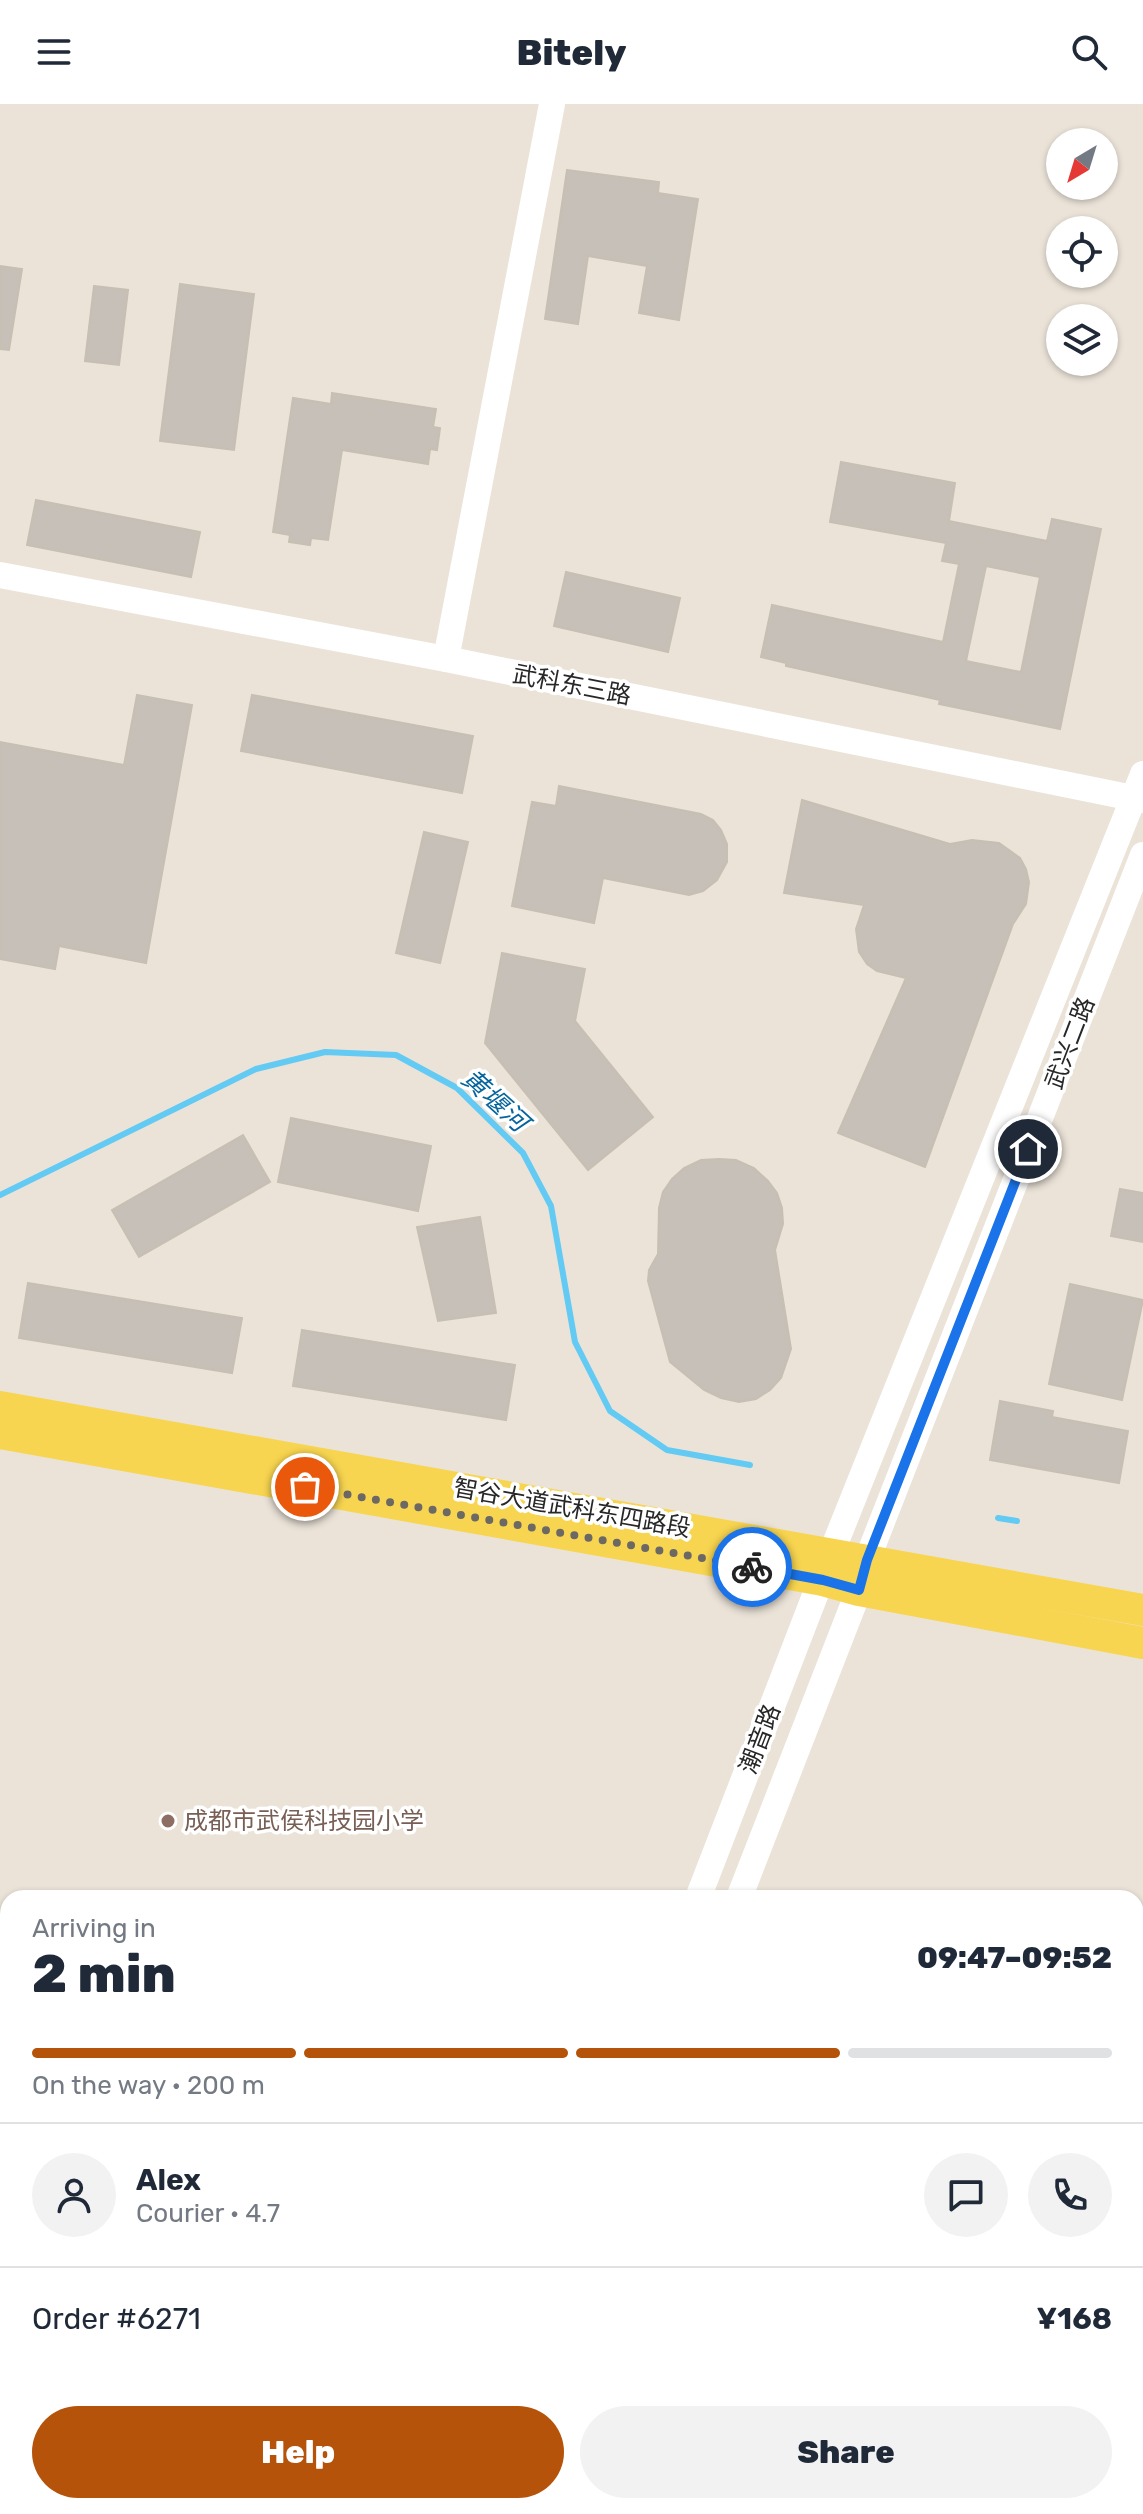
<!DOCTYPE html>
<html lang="en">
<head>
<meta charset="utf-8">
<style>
  body { margin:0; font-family:Rubik,"Noto Sans SC",sans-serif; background:#f2f2f3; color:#1f2937; height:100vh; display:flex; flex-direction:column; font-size:30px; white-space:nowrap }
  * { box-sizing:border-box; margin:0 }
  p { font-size:26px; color:#747a83 }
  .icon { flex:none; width:44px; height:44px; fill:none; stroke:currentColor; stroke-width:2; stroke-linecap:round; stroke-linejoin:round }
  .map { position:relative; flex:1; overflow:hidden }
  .sheet { position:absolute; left:0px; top:1786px; width:1144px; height:624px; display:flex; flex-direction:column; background:#fff; border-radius:24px 24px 0 0; box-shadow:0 2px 6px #0004 }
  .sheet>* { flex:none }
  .needle { width:52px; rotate:218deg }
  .controls { position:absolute; left:1046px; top:24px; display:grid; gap:16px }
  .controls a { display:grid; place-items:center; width:72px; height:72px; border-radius:50%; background:#fff; box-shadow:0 2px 6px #0004; font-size:40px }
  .pin { position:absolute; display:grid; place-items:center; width:68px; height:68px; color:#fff; margin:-34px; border:4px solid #fff; border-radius:50%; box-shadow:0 2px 8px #0007 }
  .courier { position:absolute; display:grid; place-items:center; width:80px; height:80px; margin:-40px; border:6px solid #1a73e8; border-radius:50%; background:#fff; color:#222; box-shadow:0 2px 10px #0007 }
  .summary em { font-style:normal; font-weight:800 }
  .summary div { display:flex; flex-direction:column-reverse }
  .summary { display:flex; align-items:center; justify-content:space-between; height:136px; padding:0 32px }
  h1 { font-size:52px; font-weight:800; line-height:60px }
  .bar { display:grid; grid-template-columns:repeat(4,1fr); gap:12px 8px; align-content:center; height:96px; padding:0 32px }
  .bar i { height:10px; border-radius:6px; background:#e0e1e3 }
  .bar .selected { background:#b45309 }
  .bar p { grid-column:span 4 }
  .line { display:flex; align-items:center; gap:20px; padding:0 32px; border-top:2px solid #e0e1e3 }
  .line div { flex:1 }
  .round { display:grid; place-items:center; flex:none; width:84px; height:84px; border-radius:42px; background:#f2f2f3 }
  .primary-button { display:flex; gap:16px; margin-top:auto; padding:16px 32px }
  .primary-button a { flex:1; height:92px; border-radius:48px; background:#b45309; color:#fff; font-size:32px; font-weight:800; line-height:92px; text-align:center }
  .primary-button a+a { background:#f2f2f3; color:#1f2937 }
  header { display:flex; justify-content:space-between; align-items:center; height:104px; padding:0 32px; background:#fff; font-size:36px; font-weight:800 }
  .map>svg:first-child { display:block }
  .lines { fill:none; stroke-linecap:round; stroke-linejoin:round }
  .stream { stroke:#63caf4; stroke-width:6 }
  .building { fill:#c6c0b8; stroke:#c6bfb2; stroke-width:2; fill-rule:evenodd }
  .minor { stroke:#fff; stroke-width:26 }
  .major { stroke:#f8d550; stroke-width:32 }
  .done { stroke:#6c6965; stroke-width:8; stroke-dasharray:0 14.4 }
  .route { stroke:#1a73e8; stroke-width:10 }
  .education-dot { fill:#8d6e63; stroke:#fff; stroke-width:3 }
  .labels { text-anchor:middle; stroke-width:7; stroke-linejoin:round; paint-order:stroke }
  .street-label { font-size:24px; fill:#272727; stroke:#fff }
  .education-label { font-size:24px; fill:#785e54; stroke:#fff; text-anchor:start }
  .water-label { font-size:26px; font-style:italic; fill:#06659d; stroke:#fff }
</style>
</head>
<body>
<header><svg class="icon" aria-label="menu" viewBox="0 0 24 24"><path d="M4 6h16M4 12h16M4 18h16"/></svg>Bitely<svg class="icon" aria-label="search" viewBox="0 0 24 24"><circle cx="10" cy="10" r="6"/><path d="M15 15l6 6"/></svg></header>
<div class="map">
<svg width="1143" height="2410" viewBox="0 0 1143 2410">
  <rect width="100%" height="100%" fill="#ebe3d8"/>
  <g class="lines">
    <g class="stream">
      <path d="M0,1091L256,965L325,948L396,951L457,984L523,1049L551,1102L575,1238L610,1307L667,1346L750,1361"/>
      <path d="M998,1414L1017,1417"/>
      <path d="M0,1862L8,1879"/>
      <path d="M0,2309L8,2302"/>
    </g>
  </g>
  <g class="building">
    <path d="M567,66L659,78L658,89L698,95L679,216L639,209L647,162L588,152L578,220L545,215Z"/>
    <path d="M0,162L22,165L9,246L0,245Z"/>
    <path d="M180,180L254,190L234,346L160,337Z"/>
    <path d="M94,182L128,186L119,261L85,257Z"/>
    <path d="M332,289L436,305L433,323L440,324L437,346L430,345L428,360L342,346L328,436L311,434L310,441L289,438L290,431L273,428L293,294L331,300Z"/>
    <path d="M841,358L955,379L949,417L1047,437L1052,415L1101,425L1060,625L939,600L940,596L786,562V559L761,553L772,501L943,538L959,460L942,457L946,439L830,418ZM986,462L1040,473L1021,568L966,557Z"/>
    <path d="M36,396L200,428L191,473L27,441Z"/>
    <path d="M566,468L680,494L668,548L554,522Z"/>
    <path d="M137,591L192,601L146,859L59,842L55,865L0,855V638L124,661Z"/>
    <path d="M252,591L473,632L462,689L241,647Z"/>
    <path d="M559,682L701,710L713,716L721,726L727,740V758L717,776L703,787L689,791L603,774L594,819L512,802L532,698L556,702Z"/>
    <path d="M802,696L950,740L972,736L999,739L1020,754L1026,765L1029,778L1026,800L1013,820L925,1063L838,1029L906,874L877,867L867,860L859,848L856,825L864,801L784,789Z"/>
    <path d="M424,728L468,738L440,859L396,849Z"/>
    <path d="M502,849L585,865L575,917L653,1013L588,1066L485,939Z"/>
    <path d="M291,1014L431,1042L418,1107L278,1078Z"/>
    <path d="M243,1031L270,1078L139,1153L112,1106Z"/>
    <path d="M719,1055L736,1056L754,1064L768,1077L777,1089L782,1104L783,1120L775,1146L791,1245L781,1274L770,1286L756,1295L739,1298L721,1294L704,1286L670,1258L648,1177L649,1166L658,1150L659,1104L663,1088L672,1075L684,1064L701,1056Z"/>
    <path d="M1120,1085L1143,1089V1138L1111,1132Z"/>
    <path d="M480,1113L496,1209L438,1217L417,1123Z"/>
    <path d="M28,1179L242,1214L232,1269L19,1234Z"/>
    <path d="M1070,1180L1143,1196L1122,1296L1049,1280Z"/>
    <path d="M302,1226L515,1261L506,1316L293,1282Z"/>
    <path d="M1000,1297L1053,1307L1052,1313L1128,1327L1119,1379L990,1356Z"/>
  </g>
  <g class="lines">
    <g class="minor">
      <path d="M0,471L446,555L1143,696"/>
      <path d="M446,555L552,0"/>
      <path d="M698,1794L831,1450L1143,670"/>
      <path d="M739,1794L859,1486L867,1456L1143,751"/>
      <path d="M1136,2193L1143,2195"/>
      <path d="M462,2410L465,2402"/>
      <path d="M499,2410L502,2402"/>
    </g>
    <g class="major">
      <path d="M0,1303L1143,1506"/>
      <path d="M0,1329L823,1476L859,1486L1143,1539"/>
    </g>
  </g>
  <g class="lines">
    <path class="done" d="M305,1383L752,1463"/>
    <path class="route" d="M752,1463L823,1476L859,1486L867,1456L1028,1045"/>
  </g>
  <circle class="education-dot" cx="168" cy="1717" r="8"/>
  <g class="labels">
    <g class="street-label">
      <text transform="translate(572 581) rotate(11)" y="8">武科东三路</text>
      <text transform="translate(1070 939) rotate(-69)" y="8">武兴二路</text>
      <text transform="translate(572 1404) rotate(10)" y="8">智谷大道武科东四路段</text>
      <text transform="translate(760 1635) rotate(-69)" y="8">潮音路</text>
    </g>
    <g class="education-label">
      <text x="184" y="1725">成都市武侯科技园小学</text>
    </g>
    <g class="water-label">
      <text transform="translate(495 996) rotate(42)" y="9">黄堰河</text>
    </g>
  </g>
</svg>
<div class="controls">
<a><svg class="needle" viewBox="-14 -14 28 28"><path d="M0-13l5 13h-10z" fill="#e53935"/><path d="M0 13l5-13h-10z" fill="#747a83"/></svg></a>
<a><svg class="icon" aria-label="locate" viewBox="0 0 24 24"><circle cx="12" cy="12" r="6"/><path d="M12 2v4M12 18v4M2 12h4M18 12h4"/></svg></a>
<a><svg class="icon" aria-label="layers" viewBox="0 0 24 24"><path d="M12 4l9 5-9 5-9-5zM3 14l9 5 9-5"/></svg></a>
</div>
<div class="pin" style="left:305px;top:1383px;background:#ea580c"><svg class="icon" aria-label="bag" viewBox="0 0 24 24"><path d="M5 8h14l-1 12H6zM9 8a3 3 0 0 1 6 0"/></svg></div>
<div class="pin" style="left:1028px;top:1045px;background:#1f2937"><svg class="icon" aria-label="home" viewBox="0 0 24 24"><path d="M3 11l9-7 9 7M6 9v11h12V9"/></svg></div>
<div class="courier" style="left:752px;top:1463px"><svg class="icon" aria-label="bike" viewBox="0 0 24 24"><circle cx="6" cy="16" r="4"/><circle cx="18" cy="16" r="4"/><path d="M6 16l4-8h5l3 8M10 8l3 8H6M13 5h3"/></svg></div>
<section class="sheet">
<div class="summary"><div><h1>2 min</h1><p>Arriving in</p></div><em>09:47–09:52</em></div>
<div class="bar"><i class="selected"></i><i class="selected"></i><i class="selected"></i><i></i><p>On the way · 200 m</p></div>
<div class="line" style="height:144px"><a class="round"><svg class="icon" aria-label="person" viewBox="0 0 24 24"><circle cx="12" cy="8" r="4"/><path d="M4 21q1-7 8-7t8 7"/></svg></a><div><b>Alex</b><p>Courier · 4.7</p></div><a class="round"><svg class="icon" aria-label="chat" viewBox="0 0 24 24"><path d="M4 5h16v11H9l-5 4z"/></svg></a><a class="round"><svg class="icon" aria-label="phone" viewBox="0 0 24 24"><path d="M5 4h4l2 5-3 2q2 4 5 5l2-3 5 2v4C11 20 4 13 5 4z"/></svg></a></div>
<div class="line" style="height:104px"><div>Order #6271</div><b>¥168</b></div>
<div class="primary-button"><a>Help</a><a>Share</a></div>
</section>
</div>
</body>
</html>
